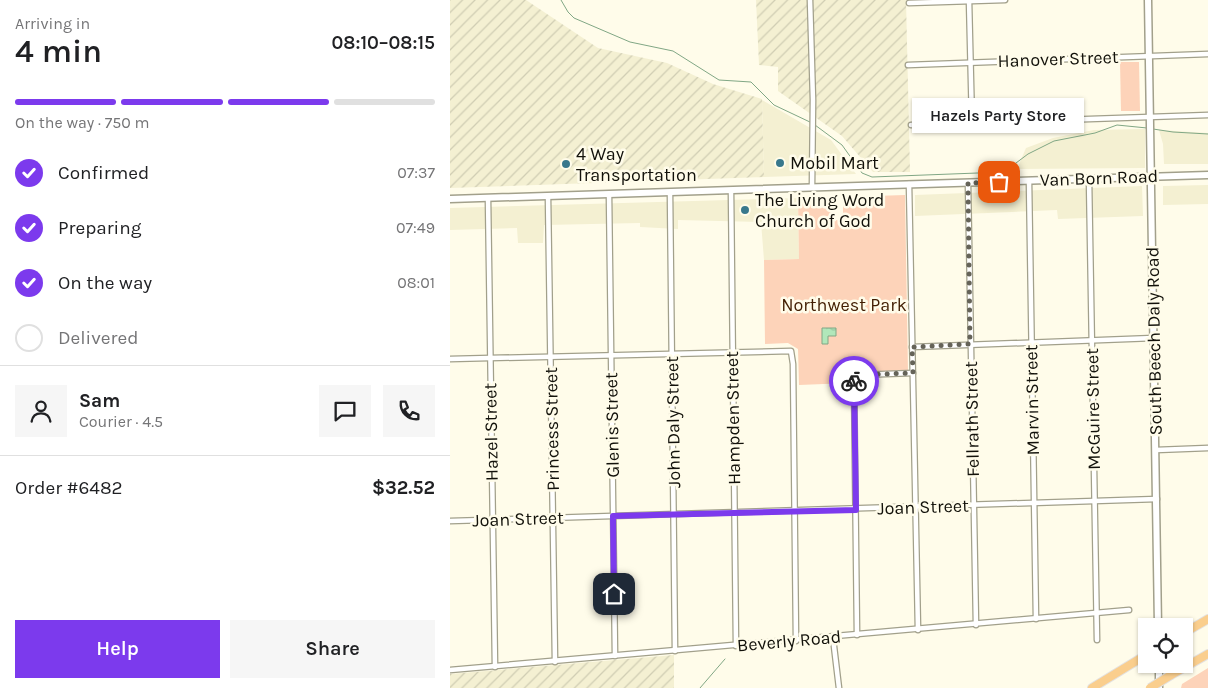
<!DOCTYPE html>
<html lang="en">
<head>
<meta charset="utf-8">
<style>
  body { margin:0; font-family:Karla,sans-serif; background:#f6f6f6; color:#202124; height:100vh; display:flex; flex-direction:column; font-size:19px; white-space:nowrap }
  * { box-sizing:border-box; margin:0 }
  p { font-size:16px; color:#757577 }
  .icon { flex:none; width:28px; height:28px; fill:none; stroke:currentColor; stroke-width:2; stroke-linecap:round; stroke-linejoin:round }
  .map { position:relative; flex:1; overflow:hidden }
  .panel { display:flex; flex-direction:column; background:#fff; width:450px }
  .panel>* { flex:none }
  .buttons { position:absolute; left:688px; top:618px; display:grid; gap:10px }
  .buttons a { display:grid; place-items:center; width:55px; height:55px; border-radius:0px; background:#fff; box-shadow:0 1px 4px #0004; font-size:25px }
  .pin { position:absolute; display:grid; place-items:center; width:42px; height:42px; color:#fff; margin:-21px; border-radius:10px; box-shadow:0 2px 8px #0006 }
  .courier { position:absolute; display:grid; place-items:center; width:50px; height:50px; margin:-25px; border:4px solid #7c3aed; border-radius:50%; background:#fff; color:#222; box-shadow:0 1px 6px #0007 }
  .bubble { position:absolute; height:35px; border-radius:0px; background:#fff; box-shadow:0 1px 4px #0004; font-size:16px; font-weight:600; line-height:35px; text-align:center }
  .head em { font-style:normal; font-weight:600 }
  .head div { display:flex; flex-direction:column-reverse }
  .head { display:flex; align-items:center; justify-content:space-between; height:85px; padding:0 15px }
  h1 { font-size:32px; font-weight:600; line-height:38px }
  .bar { display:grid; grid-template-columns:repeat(4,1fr); gap:8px 5px; align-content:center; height:60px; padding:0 15px }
  .bar i { height:6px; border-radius:4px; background:#e0e0e0 }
  .bar .active { background:#7c3aed }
  .bar p { grid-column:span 4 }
  .line { display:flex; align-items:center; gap:12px; padding:0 15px; border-top:1px solid #e0e0e0 }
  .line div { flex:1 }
  .round { display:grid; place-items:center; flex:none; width:52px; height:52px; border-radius:0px; background:#f6f6f6 }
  ol { padding:0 15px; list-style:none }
  li { display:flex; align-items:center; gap:15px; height:55px }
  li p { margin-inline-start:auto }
  li .icon { padding:5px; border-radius:50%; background:#7c3aed; color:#fff; stroke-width:4 }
  li:last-child { color:#757577 }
  li i { width:28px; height:28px; border:2px solid #e0e0e0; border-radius:50% }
  .button { display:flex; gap:10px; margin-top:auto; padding:10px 15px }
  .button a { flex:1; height:58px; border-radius:0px; background:#7c3aed; color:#fff; font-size:20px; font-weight:600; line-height:58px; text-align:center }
  .button a+a { background:#f6f6f6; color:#202124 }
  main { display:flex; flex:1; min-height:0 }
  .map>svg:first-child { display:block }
  .built { fill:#f4f0d2 }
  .industrial { fill:url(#industrial-furrows) }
  .green { fill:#fdd3b9 }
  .water { fill:url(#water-ripples); stroke:#81a785 }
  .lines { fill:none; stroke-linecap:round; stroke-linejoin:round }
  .stream { stroke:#81a785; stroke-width:1 }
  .street-casing { stroke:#a2a08b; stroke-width:7 }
  .secondary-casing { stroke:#a2a08b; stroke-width:9 }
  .highway-casing { stroke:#e3e2e2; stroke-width:10 }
  .street { stroke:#fff; stroke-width:4.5 }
  .secondary { stroke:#fff; stroke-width:6 }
  .highway { stroke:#face8d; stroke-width:8 }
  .highway-bridge-casing { stroke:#e3e2e2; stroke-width:10; stroke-linecap:butt }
  .highway-bridge { stroke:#face8d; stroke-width:8 }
  .done { stroke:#656358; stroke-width:5; stroke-dasharray:0 9 }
  .route { stroke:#7c3aed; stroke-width:6 }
  .poi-dot { fill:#38788c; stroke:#fffcea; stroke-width:2 }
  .labels { text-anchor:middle; stroke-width:5; stroke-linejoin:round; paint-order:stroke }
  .street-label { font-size:18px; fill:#12110a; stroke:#fffcea }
  .poi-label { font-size:18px; fill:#12110a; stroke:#fffcea; text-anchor:start }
  .park-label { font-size:18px; fill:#421e02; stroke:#fffcea }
</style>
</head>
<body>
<main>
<section class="panel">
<div class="head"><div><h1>4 min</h1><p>Arriving in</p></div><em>08:10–08:15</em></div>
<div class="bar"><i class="active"></i><i class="active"></i><i class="active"></i><i></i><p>On the way · 750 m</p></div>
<ol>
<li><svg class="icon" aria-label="check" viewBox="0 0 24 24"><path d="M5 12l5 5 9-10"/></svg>Confirmed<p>07:37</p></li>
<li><svg class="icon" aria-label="check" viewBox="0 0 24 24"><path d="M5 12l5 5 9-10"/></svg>Preparing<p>07:49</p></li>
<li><svg class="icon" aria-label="check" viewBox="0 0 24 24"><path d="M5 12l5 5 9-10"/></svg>On the way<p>08:01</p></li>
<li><i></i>Delivered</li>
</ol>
<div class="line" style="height:90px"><a class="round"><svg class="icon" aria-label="person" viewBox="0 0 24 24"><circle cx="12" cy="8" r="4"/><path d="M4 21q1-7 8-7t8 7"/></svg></a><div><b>Sam</b><p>Courier · 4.5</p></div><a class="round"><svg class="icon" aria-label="chat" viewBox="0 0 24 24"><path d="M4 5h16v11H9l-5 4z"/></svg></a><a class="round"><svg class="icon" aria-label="phone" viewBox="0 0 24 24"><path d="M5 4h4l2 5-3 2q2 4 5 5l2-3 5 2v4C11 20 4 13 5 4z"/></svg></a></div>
<div class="line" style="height:65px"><div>Order #6482</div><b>$32.52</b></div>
<div class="button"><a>Help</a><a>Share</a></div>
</section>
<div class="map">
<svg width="758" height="688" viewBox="0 0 758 688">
  <defs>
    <pattern id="industrial-furrows" width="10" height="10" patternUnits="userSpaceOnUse" patternTransform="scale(1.25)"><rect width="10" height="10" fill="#f4f0d2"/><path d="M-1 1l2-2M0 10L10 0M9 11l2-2" fill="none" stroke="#d0cdb3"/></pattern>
    <pattern id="water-ripples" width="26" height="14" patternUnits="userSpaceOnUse" patternTransform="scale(1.25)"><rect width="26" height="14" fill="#b1e7ba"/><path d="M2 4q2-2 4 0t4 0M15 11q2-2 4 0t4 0" fill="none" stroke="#97c59f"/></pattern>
  </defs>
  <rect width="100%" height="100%" fill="#fffcea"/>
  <g class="built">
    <path d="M312,100L381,140L406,174L314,177Z"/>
    <path d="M695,129V168L567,169L576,148L603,138L644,130Z"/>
    <path d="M709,130L758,133V164H714L713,144Z"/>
    <path d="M758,185V204L713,205V186Z"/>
    <path d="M692,186L693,216L608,219L607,210L465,216V195Z"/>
    <path d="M348,198L349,259L314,260L311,222L228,220V229L190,227V223L94,225L93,243H68L67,228L0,230V208Z"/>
  </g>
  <g class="industrial">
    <path d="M0,0H76L148,48L217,63L263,84L312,99L314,177L0,188Z"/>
    <path d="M306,0H456L460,172H423L392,136L328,91V67L309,65Z"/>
    <path d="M224,655V688H0V674Z"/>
  </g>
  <g class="green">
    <path d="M670,62H689L690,111H671Z"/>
    <path d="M455,195L458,371L402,372L399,383L349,385L348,349L338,343L315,344L314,260L349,259L348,198L385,197L386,220H393V197Z"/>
    <path d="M758,668V688H731L732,684Z"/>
  </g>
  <path class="water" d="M372,328H386V336H378V344H372Z"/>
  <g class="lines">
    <g class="stream">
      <path d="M111,0L118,12L124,18L180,42L223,51L269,80L301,82L324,105L362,123"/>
      <path d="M365,125L392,145L412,173L422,177L554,172L578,154L604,141L645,133L667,125L697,128"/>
      <path d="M703,129L723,132L758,134"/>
      <path d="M250,688L275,659"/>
    </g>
    <defs>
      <g id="street">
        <path d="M360,0L363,100L362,187"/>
        <path d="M519,0L522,123"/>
        <path d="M459,3L555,0"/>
        <path d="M458,65L758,54"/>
        <path d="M461,125L758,115"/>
        <path d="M639,179L647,640"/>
        <path d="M579,181L586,619"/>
        <path d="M518,183L526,625"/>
        <path d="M459,184L468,630"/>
        <path d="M281,190L286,646"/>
        <path d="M220,192L225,651"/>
        <path d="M159,194L165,656"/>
        <path d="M98,196L105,662"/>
        <path d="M38,198L45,667"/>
        <path d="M462,347L704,338"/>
        <path d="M0,359L341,351L343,364L346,641"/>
        <path d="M706,450L758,448"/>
        <path d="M0,521L707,499"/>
        <path d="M407,635L404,380L409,375L463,373"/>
        <path d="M383,638L389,688"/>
        <path d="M0,670L679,610"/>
      </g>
      <g id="secondary">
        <path d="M698,0L708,626"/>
        <path d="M0,199L758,175"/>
        <path d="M709,664V688"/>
      </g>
      <g id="highway">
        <path d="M734,633L758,619"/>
        <path d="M721,675L758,654"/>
        <path d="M642,688L696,655"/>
      </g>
    </defs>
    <use href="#street" class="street-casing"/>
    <use href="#secondary" class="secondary-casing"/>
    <use href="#highway" class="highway-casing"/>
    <use href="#street" class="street"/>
    <use href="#secondary" class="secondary"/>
    <use href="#highway" class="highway"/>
    <defs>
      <path id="highway-bridge" d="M700,688L721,675"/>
    </defs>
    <use href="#highway-bridge" class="highway-bridge-casing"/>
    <use href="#highway-bridge" class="highway-bridge"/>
  </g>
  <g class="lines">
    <path class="done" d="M404,381L409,375L463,373L462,347L520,344L518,183L549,182"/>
    <path class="route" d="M164,594L163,516L406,510L404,381"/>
  </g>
  <g class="poi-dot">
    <circle cx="330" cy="163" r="5"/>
    <circle cx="116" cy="164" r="5"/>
    <circle cx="295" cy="210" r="5"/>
  </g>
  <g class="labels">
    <g class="street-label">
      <text transform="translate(608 59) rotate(-2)" y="6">Hanover Street</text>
      <text transform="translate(649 178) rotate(-2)" y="6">Van Born Road</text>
      <text transform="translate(704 341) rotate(-91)" y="6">South Beech Daly Road</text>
      <text transform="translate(582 400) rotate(-91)" y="6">Marvin Street</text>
      <text transform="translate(643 409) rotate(-91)" y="6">McGuire Street</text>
      <text transform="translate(283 418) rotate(-91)" y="6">Hampden Street</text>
      <text transform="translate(522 419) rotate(-91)" y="6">Fellrath Street</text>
      <text transform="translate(223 422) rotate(-91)" y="6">John Daly Street</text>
      <text transform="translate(162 425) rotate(-91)" y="6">Glenis Street</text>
      <text transform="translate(102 429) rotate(-91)" y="6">Princess Street</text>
      <text transform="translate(41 432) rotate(-91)" y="6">Hazel Street</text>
      <text transform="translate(473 507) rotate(-2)" y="6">Joan Street</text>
      <text transform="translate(68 519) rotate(-2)" y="6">Joan Street</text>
      <text transform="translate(339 641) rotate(-5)" y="6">Beverly Road</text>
    </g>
    <g class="poi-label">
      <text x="126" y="160">4 Way<tspan x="126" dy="21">Transportation</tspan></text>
      <text x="340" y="169">Mobil Mart</text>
      <text x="305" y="206">The Living Word<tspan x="305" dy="21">Church of God</tspan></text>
    </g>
    <g class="park-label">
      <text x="394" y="311">Northwest Park</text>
    </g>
  </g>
</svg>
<div class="buttons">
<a><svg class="icon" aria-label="locate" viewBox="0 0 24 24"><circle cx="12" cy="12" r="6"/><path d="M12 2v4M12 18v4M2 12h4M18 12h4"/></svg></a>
</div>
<div class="pin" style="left:549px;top:182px;background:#ea580c"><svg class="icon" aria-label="bag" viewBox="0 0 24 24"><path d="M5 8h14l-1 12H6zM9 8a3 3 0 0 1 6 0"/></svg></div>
<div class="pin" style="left:164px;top:594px;background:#1f2937"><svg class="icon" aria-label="home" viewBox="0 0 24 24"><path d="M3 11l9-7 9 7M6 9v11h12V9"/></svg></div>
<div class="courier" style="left:404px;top:381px"><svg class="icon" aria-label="bike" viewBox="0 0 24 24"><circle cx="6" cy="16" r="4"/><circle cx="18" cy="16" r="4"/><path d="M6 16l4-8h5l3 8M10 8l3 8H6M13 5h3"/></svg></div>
<div class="bubble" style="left:462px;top:98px;width:172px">Hazels Party Store</div>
</div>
</main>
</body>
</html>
